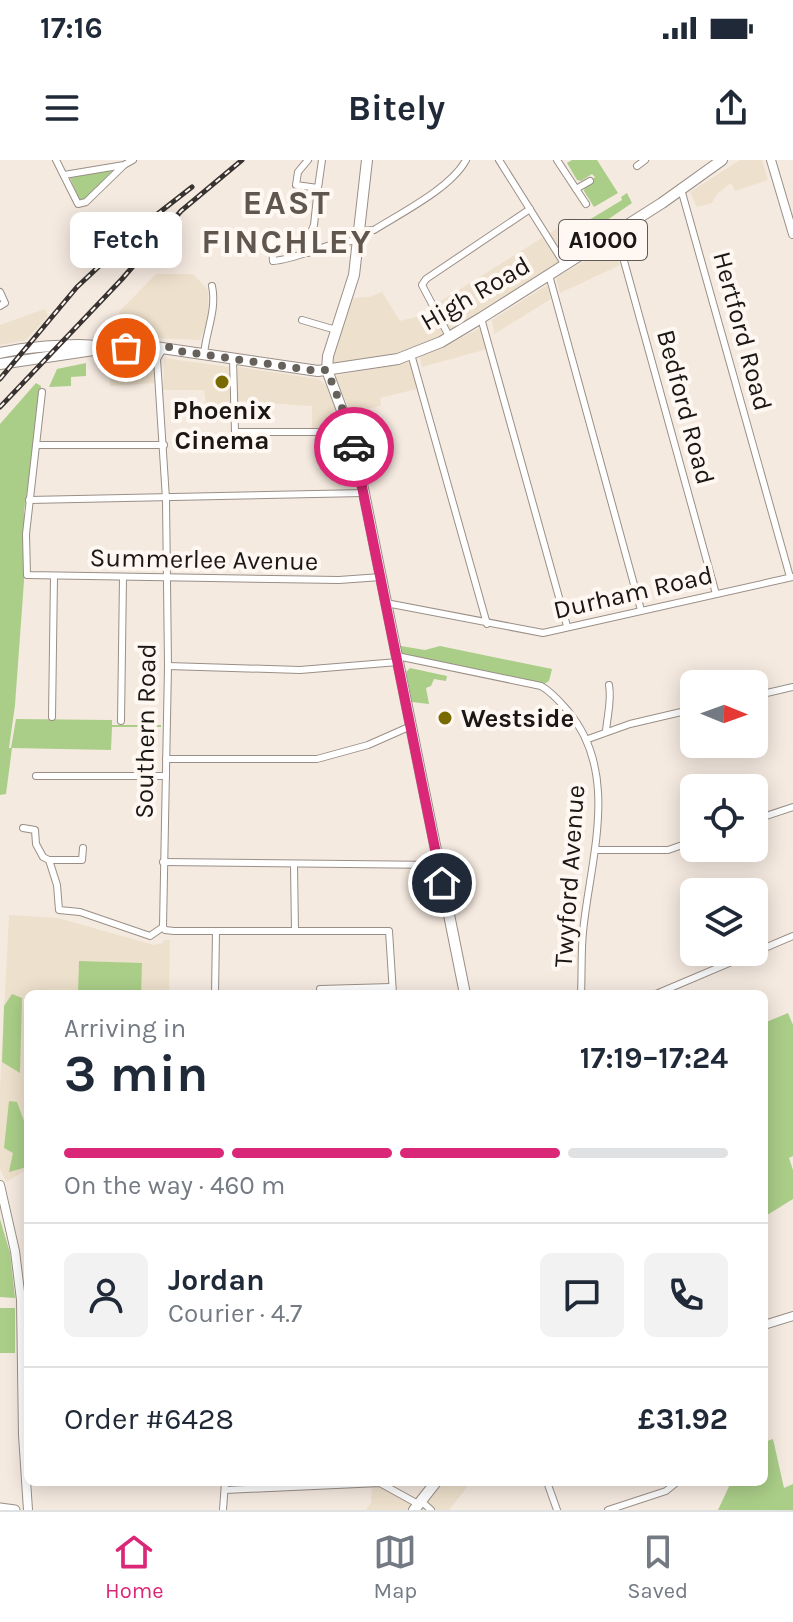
<!DOCTYPE html>
<html lang="en">
<head>
<meta charset="utf-8">
<style>
  body { margin:0; font-family:Karla,sans-serif; background:#f2f2f3; color:#1f2937; height:100vh; display:flex; flex-direction:column; font-size:30px; white-space:nowrap }
  * { box-sizing:border-box; margin:0 }
  p { font-size:26px; color:#747a83 }
  .icon { flex:none; width:44px; height:44px; fill:none; stroke:currentColor; stroke-width:2; stroke-linecap:round; stroke-linejoin:round }
  .map { position:relative; flex:1; overflow:hidden }
  .sheet { position:absolute; left:24px; top:830px; width:744px; height:496px; display:flex; flex-direction:column; background:#fff; border-radius:12px; box-shadow:0 4px 20px #0003 }
  .sheet>* { flex:none }
  .needle { width:52px; rotate:91deg }
  .tools { position:absolute; left:680px; top:510px; display:grid; gap:16px }
  .tools a { display:grid; place-items:center; width:88px; height:88px; border-radius:12px; background:#fff; box-shadow:0 4px 20px #0003; font-size:40px }
  .pin { position:absolute; display:grid; place-items:center; width:68px; height:68px; color:#fff; margin:-34px; border:4px solid #fff; border-radius:50%; box-shadow:0 2px 8px #0007 }
  .courier { position:absolute; display:grid; place-items:center; width:80px; height:80px; margin:-40px; border:6px solid #db2777; border-radius:50%; background:#fff; color:#222; box-shadow:0 2px 10px #0007 }
  .bubble { position:absolute; height:56px; border-radius:12px; background:#fff; box-shadow:0 4px 20px #0003; font-size:26px; font-weight:700; line-height:56px; text-align:center }
  .headline em { font-style:normal; font-weight:700 }
  .headline div { display:flex; flex-direction:column-reverse }
  .headline { display:flex; align-items:center; justify-content:space-between; height:136px; padding:0 40px }
  h1 { font-size:52px; font-weight:700; line-height:60px }
  .bar { display:grid; grid-template-columns:repeat(4,1fr); gap:12px 8px; align-content:center; height:96px; padding:0 40px }
  .bar i { height:10px; border-radius:6px; background:#e0e1e3 }
  .bar .current { background:#db2777 }
  .bar p { grid-column:span 4 }
  .line { display:flex; align-items:center; gap:20px; padding:0 40px; border-top:2px solid #e0e1e3 }
  .line div { flex:1 }
  .round { display:grid; place-items:center; flex:none; width:84px; height:84px; border-radius:12px; background:#f2f2f3 }
  .status { display:flex; justify-content:space-between; align-items:center; height:56px; padding:0 40px; background:#fff; direction:ltr }
  .status svg { height:22px; fill:currentColor }
  header { display:flex; justify-content:space-between; align-items:center; height:104px; padding:0 40px; background:#fff; font-size:36px; font-weight:700 }
  .tabs { display:flex; justify-content:space-around; align-items:center; height:112px; border-top:2px solid #e0e1e3; background:#fff; font-size:22px; color:#747a83 }
  .tabs a { display:grid; justify-items:center; gap:4px }
  .tabs .current { color:#db2777 }
  .map>svg:first-child { display:block }
  .commercial { fill:#ede0cc }
  .green { fill:#aace88 }
  .lines { fill:none; stroke-linecap:round; stroke-linejoin:round }
  .minor-casing { stroke:#9a8f87; stroke-width:8 }
  .tertiary-casing { stroke:#9a8f87; stroke-width:10 }
  .secondary-casing { stroke:#9a8f87; stroke-width:11 }
  .primary-casing { stroke:#9a8f87; stroke-width:12 }
  .minor { stroke:#fff; stroke-width:6 }
  .tertiary { stroke:#fff; stroke-width:8 }
  .secondary { stroke:#fff; stroke-width:9 }
  .primary { stroke:#fff; stroke-width:10 }
  .rail-casing { stroke:#383330; stroke-width:5 }
  .rail { stroke:#fff8f2; stroke-width:2; stroke-dasharray:6; stroke-linecap:butt }
  .done { stroke:#67615b; stroke-width:8; stroke-dasharray:0 14.4 }
  .route { stroke:#db2777; stroke-width:10 }
  .poi-dot { fill:#786a01; stroke:#fff8f2; stroke-width:3 }
  .labels { text-anchor:middle; stroke-width:8; stroke-linejoin:round; paint-order:stroke }
  .shield { fill:#fff8f2; stroke:#5f5a57; stroke-width:2 }
  .shield-label { font-size:24px; font-weight:bold; fill:#1b1714 }
  .street-label { font-size:26px; fill:#1b1714; stroke:#fff8f2 }
  .poi-label { font-size:26px; font-weight:bold; fill:#1b1714; stroke:#fff8f2 }
  .district-label { font-size:34px; font-weight:bold; letter-spacing:2px; fill:#60564e; stroke:#fff8f2 }
</style>
</head>
<body>
<div class="status"><b>17:16</b><svg viewBox="0 0 49 12"><path d="M0 12V9h3v3zM5 12V6h3v6zM10 12V3h3v9zM15 12V0h3v12zM26 1h20v11H26zM47 4h2v5h-2z"/></svg></div>
<header><svg class="icon" aria-label="menu" viewBox="0 0 24 24"><path d="M4 6h16M4 12h16M4 18h16"/></svg>Bitely<svg class="icon" aria-label="share" viewBox="0 0 24 24"><path d="M12 15V3M7 8l5-5 5 5M5 13v7h14v-7"/></svg></header>
<div class="map">
<svg width="793" height="1350" viewBox="0 0 793 1350">
  <rect width="100%" height="100%" fill="#f5eae0"/>
  <g class="commercial">
    <path d="M740,0H762L768,20L735,31L731,23L717,34L712,43L697,47L690,32Z"/>
    <path d="M574,58L589,82L556,106L437,180L435,178L397,193L336,204L333,202L332,198L353,138L369,137L382,132L400,161L427,154L441,141Z"/>
    <path d="M613,84L620,105L560,133L556,118Z"/>
    <path d="M156,114H193L208,130L209,157L200,180L130,177L129,170L119,159V152Z"/>
    <path d="M547,125L551,139L494,174L492,160Z"/>
    <path d="M45,149L48,156L26,180L0,185V165Z"/>
    <path d="M481,168L487,189L422,207L420,197Z"/>
    <path d="M110,196L152,198L155,223L110,226Z"/>
    <path d="M164,198L229,207L230,244H206L204,230H163Z"/>
    <path d="M410,202L417,229L380,238L381,246L351,252L334,216Z"/>
    <path d="M238,207L318,219L327,226L342,265L312,268V246L237,241Z"/>
    <path d="M9,755L58,758L154,785L163,783L164,780H170L169,834H28V1009L6,1022L0,1008V929Z"/>
    <path d="M436,1322H471L449,1350H366L371,1343L372,1323H380L418,1344Z"/>
  </g>
  <g class="green">
    <path d="M572,0H597L618,33L594,47L584,31L585,26L595,17L592,14L581,21L577,20L567,3Z"/>
    <path d="M114,9L85,40L79,39L70,18Z"/>
    <path d="M627,33L632,43L594,69L589,60L622,40L621,37Z"/>
    <path d="M86,203V216L71,217V226L49,227L57,209Z"/>
    <path d="M36,223L41,226L38,262L24,351V421L15,545L9,588H11L16,559L112,560V565H161V567H112L111,590L12,588L6,634L0,635V264Z"/>
    <path d="M395,485L425,490L440,486L552,509L549,521L541,526L397,496Z"/>
    <path d="M410,508L447,516L446,521L434,519L431,526L426,528L429,544L412,542L406,512Z"/>
    <path d="M412,710H435L438,724L420,728V719H414Z"/>
    <path d="M79,801L142,803L141,834H78Z"/>
    <path d="M12,834L22,838L20,913L2,902L4,846Z"/>
    <path d="M788,853L793,865V996L789,998L793,1010V1039L764,1057V863Z"/>
    <path d="M9,941L17,942L28,972L27,1007L9,1012L13,993L4,988Z"/>
    <path d="M0,1059L10,1093L15,1138L0,1137Z"/>
    <rect x="0" y="1148" width="15" height="45"/>
    <path d="M773,1279L784,1328L793,1324V1350H718L731,1322H764V1282Z"/>
  </g>
  <g class="lines">
    <defs>
      <g id="minor">
        <path d="M56,0L78,44L86,42L124,5"/>
        <path d="M308,0L298,12L296,25L318,28L322,0"/>
        <path d="M499,0L565,105"/>
        <path d="M557,0L586,44"/>
        <path d="M637,6L645,0"/>
        <path d="M64,15L124,5L133,0"/>
        <path d="M576,29L590,21"/>
        <path d="M681,29L790,417"/>
        <path d="M271,71L273,101C302,99 330,79 360,81"/>
        <path d="M361,71L374,70C401,53 451,28 466,0"/>
        <path d="M616,72L716,434"/>
        <path d="M308,93V79L314,65L318,28"/>
        <path d="M549,115L641,450"/>
        <path d="M0,132L5,143L0,146"/>
        <path d="M481,158L567,466"/>
        <path d="M302,160L336,170"/>
        <path d="M450,178L422,125L426,119L530,49"/>
        <path d="M161,192L157,199L166,339L168,506L163,767"/>
        <path d="M204,194C206,171 217,150 212,126"/>
        <path d="M411,194L487,464"/>
        <path d="M233,199L235,272H350"/>
        <path d="M42,232L26,374L27,415L339,420L381,417"/>
        <path d="M36,285H164"/>
        <path d="M29,340L364,333"/>
        <path d="M386,443L543,473L793,417"/>
        <path d="M397,496L541,526C552,532 560,542 568,551C621,614 590,699 583,772C581,792 582,813 581,834"/>
        <path d="M168,506L300,510L398,502"/>
        <path d="M754,536L793,527"/>
        <path d="M52,557L54,416"/>
        <path d="M121,561L123,418"/>
        <path d="M606,572C607,556 612,541 609,525"/>
        <path d="M588,579L630,564L694,549"/>
        <path d="M166,599H317L368,585L411,566"/>
        <path d="M36,616H166"/>
        <path d="M754,660L793,647"/>
        <path d="M23,668L35,670L36,684L43,697L49,700H82L83,688"/>
        <path d="M596,690H668L694,681"/>
        <path d="M49,700L57,725L59,750L80,752L150,776L163,767"/>
        <path d="M163,702L439,705"/>
        <path d="M294,705L295,771"/>
        <path d="M163,767L165,770L174,771H389L393,834"/>
        <path d="M320,829L392,827"/>
        <path d="M215,834L216,772"/>
        <path d="M656,834L793,776"/>
        <path d="M547,1322L557,1350"/>
        <path d="M225,1330L380,1323L418,1344"/>
        <path d="M421,1341L431,1350"/>
        <path d="M223,1350L225,1322"/>
        <path d="M608,1350L666,1331L677,1322"/>
      </g>
      <g id="tertiary">
        <path d="M771,0L793,74"/>
        <path d="M0,1025L15,1091L21,1140L23,1275L28,1350"/>
        <path d="M764,1165L793,1156"/>
      </g>
      <path id="secondary" d="M0,1348L15,1350"/>
      <g id="primary">
        <path d="M367,0L354,115L328,196L327,210L350,272L364,333L465,834"/>
        <path d="M0,193C26,187 51,186 77,185C100,184 127,195 148,186L318,211L398,199L441,182L481,158L662,43L722,0"/>
        <path d="M0,204L100,189"/>
        <path d="M414,1350L436,1322"/>
      </g>
    </defs>
    <use href="#minor" class="minor-casing"/>
    <use href="#tertiary" class="tertiary-casing"/>
    <use href="#secondary" class="secondary-casing"/>
    <use href="#primary" class="primary-casing"/>
    <use href="#minor" class="minor"/>
    <use href="#tertiary" class="tertiary"/>
    <use href="#secondary" class="secondary"/>
    <use href="#primary" class="primary"/>
    <defs>
      <g id="rail">
        <path d="M0,219L77,127L142,66L192,27"/>
        <path d="M0,247L122,119L181,51L242,0"/>
      </g>
    </defs>
    <use href="#rail" class="rail-casing"/>
    <use href="#rail" class="rail"/>
  </g>
  <g class="lines">
    <path class="done" d="M126,188C142,188 154,186 169,187L172,190L311,210H327L344,253L354,287"/>
    <path class="route" d="M354,287L442,723"/>
  </g>
  <g class="poi-dot">
    <circle cx="222" cy="222" r="8"/>
    <circle cx="445" cy="558" r="8"/>
  </g>
  <g class="labels">
    <rect class="shield" x="559" y="60" width="88" height="40" rx="6"/>
    <g class="shield-label">
      <text x="603" y="88">A1000</text>
    </g>
    <g class="street-label">
      <text transform="translate(475 133) rotate(-30)" y="9">High Road</text>
      <text transform="translate(743 171) rotate(75)" y="9">Hertford Road</text>
      <text transform="translate(686 247) rotate(75)" y="9">Bedford Road</text>
      <text transform="translate(204 399) rotate(1)" y="9">Summerlee Avenue</text>
      <text transform="translate(633 432) rotate(-13)" y="9">Durham Road</text>
      <text transform="translate(145 571) rotate(-89)" y="9">Southern Road</text>
      <text transform="translate(569 716) rotate(-86)" y="9">Twyford Avenue</text>
    </g>
    <g class="poi-label">
      <text x="222" y="259">Phoenix<tspan x="222" dy="30">Cinema</tspan></text>
      <text x="461" y="567" text-anchor="start">Westside</text>
    </g>
    <g class="district-label">
      <text x="287" y="54">EAST<tspan x="287" dy="39">FINCHLEY</tspan></text>
    </g>
  </g>
</svg>
<div class="tools">
<a><svg class="needle" viewBox="-14 -14 28 28"><path d="M0-13l5 13h-10z" fill="#e53935"/><path d="M0 13l5-13h-10z" fill="#747a83"/></svg></a>
<a><svg class="icon" aria-label="locate" viewBox="0 0 24 24"><circle cx="12" cy="12" r="6"/><path d="M12 2v4M12 18v4M2 12h4M18 12h4"/></svg></a>
<a><svg class="icon" aria-label="layers" viewBox="0 0 24 24"><path d="M12 4l9 5-9 5-9-5zM3 14l9 5 9-5"/></svg></a>
</div>
<div class="pin" style="left:126px;top:188px;background:#ea580c"><svg class="icon" aria-label="bag" viewBox="0 0 24 24"><path d="M5 8h14l-1 12H6zM9 8a3 3 0 0 1 6 0"/></svg></div>
<div class="pin" style="left:442px;top:723px;background:#1f2937"><svg class="icon" aria-label="home" viewBox="0 0 24 24"><path d="M3 11l9-7 9 7M6 9v11h12V9"/></svg></div>
<div class="courier" style="left:354px;top:287px"><svg class="icon" aria-label="car" viewBox="0 0 24 24"><path d="M5 17H2v-5l4-1 3-4h7l3 4 3 1v5h-3M9 17h6M6 11h13"/><circle cx="7" cy="17" r="2"/><circle cx="17" cy="17" r="2"/></svg></div>
<div class="bubble" style="left:70px;top:52px;width:112px">Fetch</div>
<section class="sheet">
<div class="headline"><div><h1>3 min</h1><p>Arriving in</p></div><em>17:19–17:24</em></div>
<div class="bar"><i class="current"></i><i class="current"></i><i class="current"></i><i></i><p>On the way · 460 m</p></div>
<div class="line" style="height:144px"><a class="round"><svg class="icon" aria-label="person" viewBox="0 0 24 24"><circle cx="12" cy="8" r="4"/><path d="M4 21q1-7 8-7t8 7"/></svg></a><div><b>Jordan</b><p>Courier · 4.7</p></div><a class="round"><svg class="icon" aria-label="chat" viewBox="0 0 24 24"><path d="M4 5h16v11H9l-5 4z"/></svg></a><a class="round"><svg class="icon" aria-label="phone" viewBox="0 0 24 24"><path d="M5 4h4l2 5-3 2q2 4 5 5l2-3 5 2v4C11 20 4 13 5 4z"/></svg></a></div>
<div class="line" style="height:104px"><div>Order #6428</div><b>£31.92</b></div>
</section>
</div>
<nav class="tabs">
<a class="current"><svg class="icon" aria-label="home" viewBox="0 0 24 24"><path d="M3 11l9-7 9 7M6 9v11h12V9"/></svg>Home</a>
<a><svg class="icon" aria-label="map" viewBox="0 0 24 24"><path d="M3 6l6-2 6 2 6-2v14l-6 2-6-2-6 2zM9 4v14M15 6v14"/></svg>Map</a>
<a><svg class="icon" aria-label="saved" viewBox="0 0 24 24"><path d="M7 4h10v16l-5-4-5 4z"/></svg>Saved</a>
</nav>
</body>
</html>
